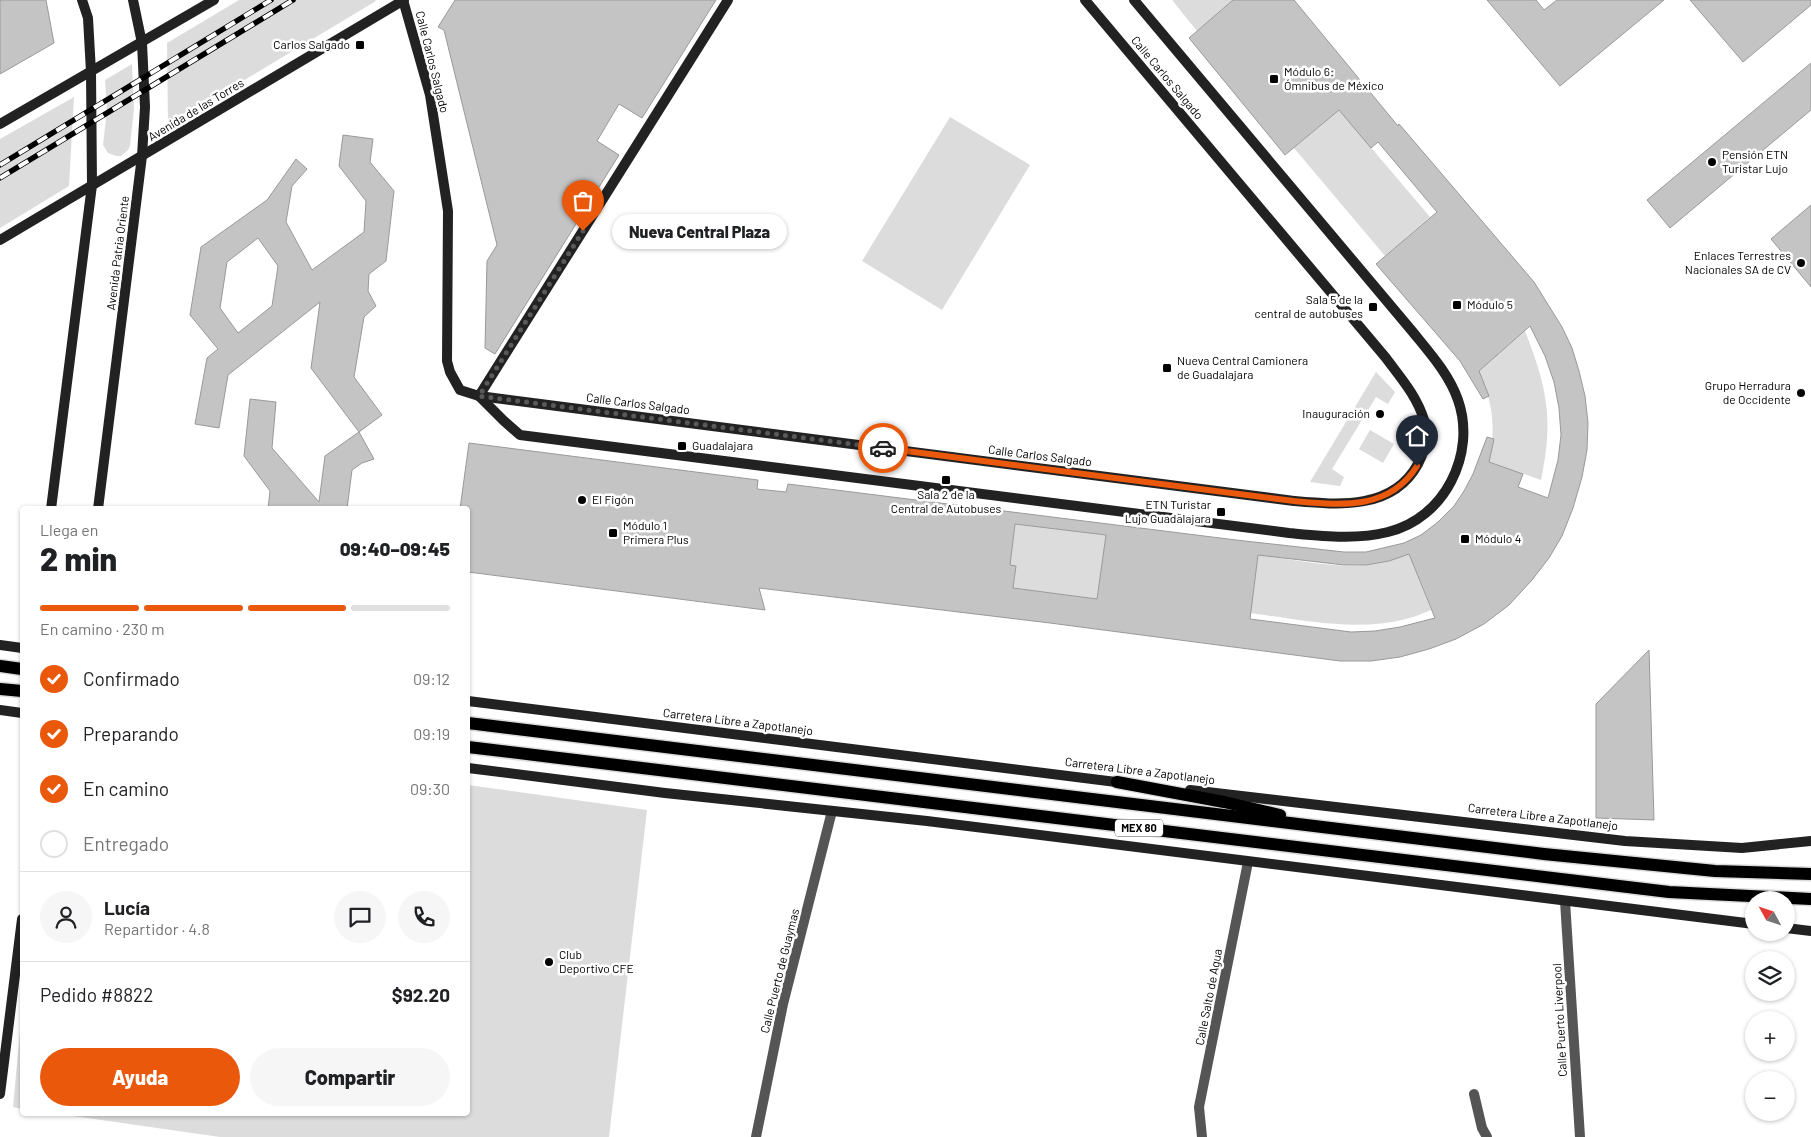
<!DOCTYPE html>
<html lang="es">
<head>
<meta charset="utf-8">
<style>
  body { margin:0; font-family:Barlow,sans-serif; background:#f6f6f6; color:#202124; height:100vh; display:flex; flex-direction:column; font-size:19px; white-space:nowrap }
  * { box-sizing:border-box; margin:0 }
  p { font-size:16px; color:#757577 }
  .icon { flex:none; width:28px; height:28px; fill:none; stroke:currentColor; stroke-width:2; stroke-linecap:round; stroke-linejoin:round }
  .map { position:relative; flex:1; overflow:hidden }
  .details { position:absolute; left:20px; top:506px; width:450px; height:610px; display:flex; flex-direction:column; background:#fff; border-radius:5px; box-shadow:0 1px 4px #0004 }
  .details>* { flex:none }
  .needle { width:32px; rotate:310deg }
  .controls { position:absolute; left:1745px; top:891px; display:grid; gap:10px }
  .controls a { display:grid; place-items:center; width:50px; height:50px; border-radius:50%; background:#fff; box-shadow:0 1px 4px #0004; font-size:25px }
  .pin { position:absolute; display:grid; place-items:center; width:42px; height:42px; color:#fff; margin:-51px -21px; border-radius:50% 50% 50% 0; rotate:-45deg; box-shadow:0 0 5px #0007 }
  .pin .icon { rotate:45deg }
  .courier { position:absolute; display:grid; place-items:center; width:50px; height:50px; margin:-25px; border:4px solid #ea580c; border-radius:50%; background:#fff; color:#222; box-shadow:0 1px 6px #0007 }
  .bubble { position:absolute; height:35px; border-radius:18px; background:#fff; box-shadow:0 1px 4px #0004; font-size:16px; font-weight:800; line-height:35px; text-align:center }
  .headline em { font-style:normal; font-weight:800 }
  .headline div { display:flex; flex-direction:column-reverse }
  .headline { display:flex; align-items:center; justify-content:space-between; height:85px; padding:0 20px }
  h1 { font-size:32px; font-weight:800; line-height:38px }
  .bar { display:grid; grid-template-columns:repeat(4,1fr); gap:8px 5px; align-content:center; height:60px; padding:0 20px }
  .bar i { height:6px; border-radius:4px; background:#e0e0e0 }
  .bar .active { background:#ea580c }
  .bar p { grid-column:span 4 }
  .line { display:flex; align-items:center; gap:12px; padding:0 20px; border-top:1px solid #e0e0e0 }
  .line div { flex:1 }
  .round { display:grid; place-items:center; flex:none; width:52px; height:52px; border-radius:26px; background:#f6f6f6 }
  ol { padding:0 20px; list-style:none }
  li { display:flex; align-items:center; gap:15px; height:55px }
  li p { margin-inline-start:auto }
  li .icon { padding:5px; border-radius:50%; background:#ea580c; color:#fff; stroke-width:4 }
  li:last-child { color:#757577 }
  li i { width:28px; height:28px; border:2px solid #e0e0e0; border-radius:50% }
  .button { display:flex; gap:10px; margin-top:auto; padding:10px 20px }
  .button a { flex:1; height:58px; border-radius:30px; background:#ea580c; color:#fff; font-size:20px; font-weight:800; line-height:58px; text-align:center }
  .button a+a { background:#f6f6f6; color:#202124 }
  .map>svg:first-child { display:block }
  .green { fill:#dcdcdc }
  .building { fill:#c4c4c4; stroke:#999; fill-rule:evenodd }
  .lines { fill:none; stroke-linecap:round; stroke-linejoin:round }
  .primary-casing { stroke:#dbdbdb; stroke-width:15 }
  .street { stroke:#555; stroke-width:10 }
  .secondary { stroke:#222; stroke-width:10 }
  .primary { stroke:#000; stroke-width:12 }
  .rail-casing { stroke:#000; stroke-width:5.5 }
  .rail { stroke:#fff; stroke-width:4; stroke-dasharray:11; stroke-linecap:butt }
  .done { stroke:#595959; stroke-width:5; stroke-dasharray:0 9 }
  .route { stroke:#ea580c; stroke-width:6 }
  .poi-dot { fill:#000; stroke:#fff; stroke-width:2 }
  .labels { text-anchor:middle; stroke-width:5; stroke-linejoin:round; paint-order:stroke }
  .shield { fill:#fff; stroke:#4c4c4c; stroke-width:1 }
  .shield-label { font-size:11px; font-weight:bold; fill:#000 }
  .poi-label { font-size:12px; fill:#000; stroke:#fff; text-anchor:start }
  .street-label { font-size:12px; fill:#000; stroke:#fff }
</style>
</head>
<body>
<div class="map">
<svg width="1811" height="1137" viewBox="0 0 1811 1137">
  <rect width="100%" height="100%" fill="#fff"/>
  <g class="green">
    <path d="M239,0H375L376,1L168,126L167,43Z"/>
    <path d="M1172,0H1233L1197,31Z"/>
    <path d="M132,64L134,108L130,146L128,150L121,156H116L108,153L103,145L107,110L105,80Z"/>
    <path d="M74,97L69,186L0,228V139Z"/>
    <path d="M1339,110L1430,217L1385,256L1294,148Z"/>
    <path d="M950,117L1030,165L942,310L862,261Z"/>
    <path d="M1525,331C1547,388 1554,418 1541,480L1489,462C1496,427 1493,404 1479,371Z"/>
    <path d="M1376,372L1395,392L1388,404L1376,397L1332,469L1344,477L1340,486L1310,482Z"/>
    <path d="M1370,430L1394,444L1383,463L1359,449Z"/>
    <path d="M1015,524L1106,535L1097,599L1036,591H1013L1016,566L1010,565Z"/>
    <path d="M1409,554L1431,610C1423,613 1415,617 1406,619C1355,632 1302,620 1250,613L1258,555C1291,559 1334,569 1367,565C1381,563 1395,559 1409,554Z"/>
    <path d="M468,785L647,810L609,1137H220L59,1114H468Z"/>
    <path d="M22,1010V1109L13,1107Z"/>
  </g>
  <g class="building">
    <path d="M0,0H46L54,43L0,74Z"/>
    <path d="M455,0H716L642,118L619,104L597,141L619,155L495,354L485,348L487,261L497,245L444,30L438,27Z"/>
    <path d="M1233,0H1294L1398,126L1399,124L1406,132L1534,282L1562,327L1572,348L1579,371L1585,396L1588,423L1587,450L1582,477L1573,508L1562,536L1549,558L1532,580L1509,605L1484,624L1456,639L1429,649L1400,657L1371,661H1340L1050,623L759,588L765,610L468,572V509H460L469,443L758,480L757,489L786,492L788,484L1236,540L1344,552H1366L1404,543L1421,535L1438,522L1454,506L1464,491L1473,474L1487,437L1494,439L1489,462L1523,474L1518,487L1548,498L1558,460L1561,435L1559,408L1554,382L1545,356L1530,326L1479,371L1489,396L1483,399L1460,361L1376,264L1437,212L1378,142L1371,148L1339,110L1285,155L1189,38ZM1015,524L1106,535L1097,599L1013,588L1016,566L1010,565ZM1409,554L1435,618L1400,627L1375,631L1351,632L1250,619L1258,555L1344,565H1366L1389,561Z"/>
    <path d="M1487,0H1536L1544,10L1557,0H1664L1560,86Z"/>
    <path d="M1690,0H1811V5L1743,62Z"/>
    <path d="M1811,63V110L1670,228L1647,200Z"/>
    <path d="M343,135L373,139L370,162L394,191L386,261L369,274L368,291L376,306L364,317L354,377L382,415L359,432L311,368L320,302L228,375L219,428L195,424L207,358L218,349L190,315L201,247L267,200L296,159L307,169L292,186L286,222L312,270L364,232L366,201L339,166ZM258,238L278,266L272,306L238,333L220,308L227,262Z"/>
    <path d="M1811,205V287L1771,239Z"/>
    <path d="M250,399L276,402L272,448L319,502L325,456L359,432L374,459L362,463L352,470L347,509H268L270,491L244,456Z"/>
    <path d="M1649,650L1654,820L1596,818V704Z"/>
  </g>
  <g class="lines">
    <defs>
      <g id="primary">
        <path d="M0,666L22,669"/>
        <path d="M0,689L22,691"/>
        <path d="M468,723L1544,854L1715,871L1811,874"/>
        <path d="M468,747L1669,892L1811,899"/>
        <path d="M1117,782L1224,802L1280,815"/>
      </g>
    </defs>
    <use href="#primary" class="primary-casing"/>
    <g class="street">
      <path d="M1565,901L1580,1137"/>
      <path d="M1474,1094L1482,1128L1487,1137"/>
      <path d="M756,1137L783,1004L832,811"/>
      <path d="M1202,1137L1199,1107L1248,862"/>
    </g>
    <g class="secondary">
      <path d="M403,0L430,95L448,211L447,361L450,372L460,390L479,396L1294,501C1339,505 1393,510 1418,464C1425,451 1428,435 1424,420C1417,396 1400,377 1386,358L1085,0"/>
      <path d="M728,0L479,396L504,421L520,435L1289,533C1322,536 1356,540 1388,532C1444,519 1477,454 1458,400C1449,374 1429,352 1412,331L1134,0"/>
      <path d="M0,124L214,0"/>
      <path d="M0,240L404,0"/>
      <path d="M51,509L92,185L91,72L88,18L82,0"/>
      <path d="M98,509L142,156L145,107L142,43L133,0"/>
      <path d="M0,645L22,648"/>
      <path d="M468,701L1124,783"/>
      <path d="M0,710L22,713"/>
      <path d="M468,768L665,793L927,821L1754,924"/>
      <path d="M1190,790L1625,841L1742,848L1811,841"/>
      <path d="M1786,928L1811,931"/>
      <path d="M0,1094L22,919"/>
    </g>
    <use href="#primary" class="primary"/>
    <defs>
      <g id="rail">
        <path d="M0,165L271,0"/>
        <path d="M0,178L293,0"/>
      </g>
    </defs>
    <use href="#rail" class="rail-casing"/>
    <use href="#rail" class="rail"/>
  </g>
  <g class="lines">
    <path class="done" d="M583,231L479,396L883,448"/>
    <path class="route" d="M883,448L1294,501C1340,505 1389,511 1417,466"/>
  </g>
  <g class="poi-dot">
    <rect x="355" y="40" width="10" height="10" rx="2.5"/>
    <rect x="1269" y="74" width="10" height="10" rx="2.5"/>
    <circle cx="1712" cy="162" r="5"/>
    <circle cx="1801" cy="263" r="5"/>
    <rect x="1452" y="300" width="10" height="10" rx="2.5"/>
    <rect x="1368" y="302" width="10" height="10" rx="2.5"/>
    <rect x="1162" y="363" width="10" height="10" rx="2.5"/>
    <circle cx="1801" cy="393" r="5"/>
    <circle cx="1380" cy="414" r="5"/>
    <rect x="677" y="441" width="10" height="10" rx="2.5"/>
    <rect x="941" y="475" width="10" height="10" rx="2.5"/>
    <circle cx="582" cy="500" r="5"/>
    <rect x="1216" y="507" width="10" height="10" rx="2.5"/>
    <rect x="608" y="528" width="10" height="10" rx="2.5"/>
    <rect x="1460" y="534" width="10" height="10" rx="2.5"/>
    <circle cx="549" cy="962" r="5"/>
  </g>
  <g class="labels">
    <rect class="shield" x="1115" y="819.5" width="48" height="17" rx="4"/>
    <g class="shield-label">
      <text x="1139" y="832">MEX 80</text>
    </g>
    <g class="poi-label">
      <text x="350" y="49" text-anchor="end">Carlos Salgado</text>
      <text x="1284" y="76">Módulo 6:<tspan x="1284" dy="14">Ómnibus de México</tspan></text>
      <text x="1722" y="159">Pensión ETN<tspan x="1722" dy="14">Turistar Lujo</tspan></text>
      <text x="1791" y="260" text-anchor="end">Enlaces Terrestres<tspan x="1791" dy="14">Nacionales SA de CV</tspan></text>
      <text x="1363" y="304" text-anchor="end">Sala 5 de la<tspan x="1363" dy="14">central de autobuses</tspan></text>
      <text x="1467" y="309">Módulo 5</text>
      <text x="1177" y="365">Nueva Central Camionera<tspan x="1177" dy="14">de Guadalajara</tspan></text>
      <text x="1791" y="390" text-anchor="end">Grupo Herradura<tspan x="1791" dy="14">de Occidente</tspan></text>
      <text x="1370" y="418" text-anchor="end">Inauguración</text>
      <text x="692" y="450">Guadalajara</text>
      <text x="946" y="499" text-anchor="middle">Sala 2 de la<tspan x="946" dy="14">Central de Autobuses</tspan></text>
      <text x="592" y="504">El Figón</text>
      <text x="1211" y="509" text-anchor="end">ETN Turistar<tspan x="1211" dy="14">Lujo Guadalajara</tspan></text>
      <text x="623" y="530">Módulo 1<tspan x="623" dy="14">Primera Plus</tspan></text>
      <text x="1475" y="543">Módulo 4</text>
      <text x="559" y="959">Club<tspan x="559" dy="14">Deportivo CFE</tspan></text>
    </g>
    <g class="street-label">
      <text transform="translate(432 62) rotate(76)" y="4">Calle Carlos Salgado</text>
      <text transform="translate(1167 78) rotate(50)" y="4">Calle Carlos Salgado</text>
      <text transform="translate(196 110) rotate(-31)" y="4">Avenida de las Torres</text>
      <text transform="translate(118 253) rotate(-83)" y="4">Avenida Patria Oriente</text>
      <text transform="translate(638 404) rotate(7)" y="4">Calle Carlos Salgado</text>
      <text transform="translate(1040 456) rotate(7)" y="4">Calle Carlos Salgado</text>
      <text transform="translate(738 722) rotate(7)" y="4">Carretera Libre a Zapotlanejo</text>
      <text transform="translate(1140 771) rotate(7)" y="4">Carretera Libre a Zapotlanejo</text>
      <text transform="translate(1543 817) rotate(7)" y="4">Carretera Libre a Zapotlanejo</text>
      <text transform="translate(780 971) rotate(-76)" y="4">Calle Puerto de Guaymas</text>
      <text transform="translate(1209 997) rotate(-79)" y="4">Calle Salto de Agua</text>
      <text transform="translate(1560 1020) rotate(-93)" y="4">Calle Puerto Liverpool</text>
    </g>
  </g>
</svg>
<div class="controls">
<a><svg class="needle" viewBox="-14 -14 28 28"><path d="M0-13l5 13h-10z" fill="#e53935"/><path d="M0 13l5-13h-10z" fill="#757577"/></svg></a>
<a><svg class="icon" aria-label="layers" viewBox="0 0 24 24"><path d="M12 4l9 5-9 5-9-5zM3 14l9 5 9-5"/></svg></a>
<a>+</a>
<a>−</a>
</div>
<div class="pin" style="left:583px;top:231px;background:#ea580c"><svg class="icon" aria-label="bag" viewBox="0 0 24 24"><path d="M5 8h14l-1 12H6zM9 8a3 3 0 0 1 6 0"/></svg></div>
<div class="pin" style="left:1417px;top:466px;background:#1f2937"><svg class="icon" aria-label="home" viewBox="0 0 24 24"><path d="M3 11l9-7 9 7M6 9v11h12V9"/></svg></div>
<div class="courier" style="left:883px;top:448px"><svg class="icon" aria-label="car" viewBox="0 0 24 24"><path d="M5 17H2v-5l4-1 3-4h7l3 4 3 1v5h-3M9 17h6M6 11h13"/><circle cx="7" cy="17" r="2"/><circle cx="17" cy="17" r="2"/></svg></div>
<div class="bubble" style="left:612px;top:214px;width:175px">Nueva Central Plaza</div>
<section class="details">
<div class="headline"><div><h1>2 min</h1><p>Llega en</p></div><em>09:40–09:45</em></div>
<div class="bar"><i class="active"></i><i class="active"></i><i class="active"></i><i></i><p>En camino · 230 m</p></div>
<ol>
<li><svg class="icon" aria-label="check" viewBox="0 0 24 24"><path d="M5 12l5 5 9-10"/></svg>Confirmado<p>09:12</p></li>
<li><svg class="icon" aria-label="check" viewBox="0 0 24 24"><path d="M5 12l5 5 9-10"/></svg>Preparando<p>09:19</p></li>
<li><svg class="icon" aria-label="check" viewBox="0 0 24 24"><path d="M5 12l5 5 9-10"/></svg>En camino<p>09:30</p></li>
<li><i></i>Entregado</li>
</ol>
<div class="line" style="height:90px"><a class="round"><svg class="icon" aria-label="person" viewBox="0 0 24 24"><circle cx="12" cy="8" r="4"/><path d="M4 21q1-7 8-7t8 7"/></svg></a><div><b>Lucía</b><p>Repartidor · 4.8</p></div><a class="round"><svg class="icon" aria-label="chat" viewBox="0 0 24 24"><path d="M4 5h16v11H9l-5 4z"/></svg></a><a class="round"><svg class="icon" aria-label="phone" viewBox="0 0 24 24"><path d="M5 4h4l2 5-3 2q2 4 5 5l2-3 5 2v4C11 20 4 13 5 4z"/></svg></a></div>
<div class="line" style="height:65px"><div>Pedido #8822</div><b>$92.20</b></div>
<div class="button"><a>Ayuda</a><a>Compartir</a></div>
</section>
</div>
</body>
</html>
